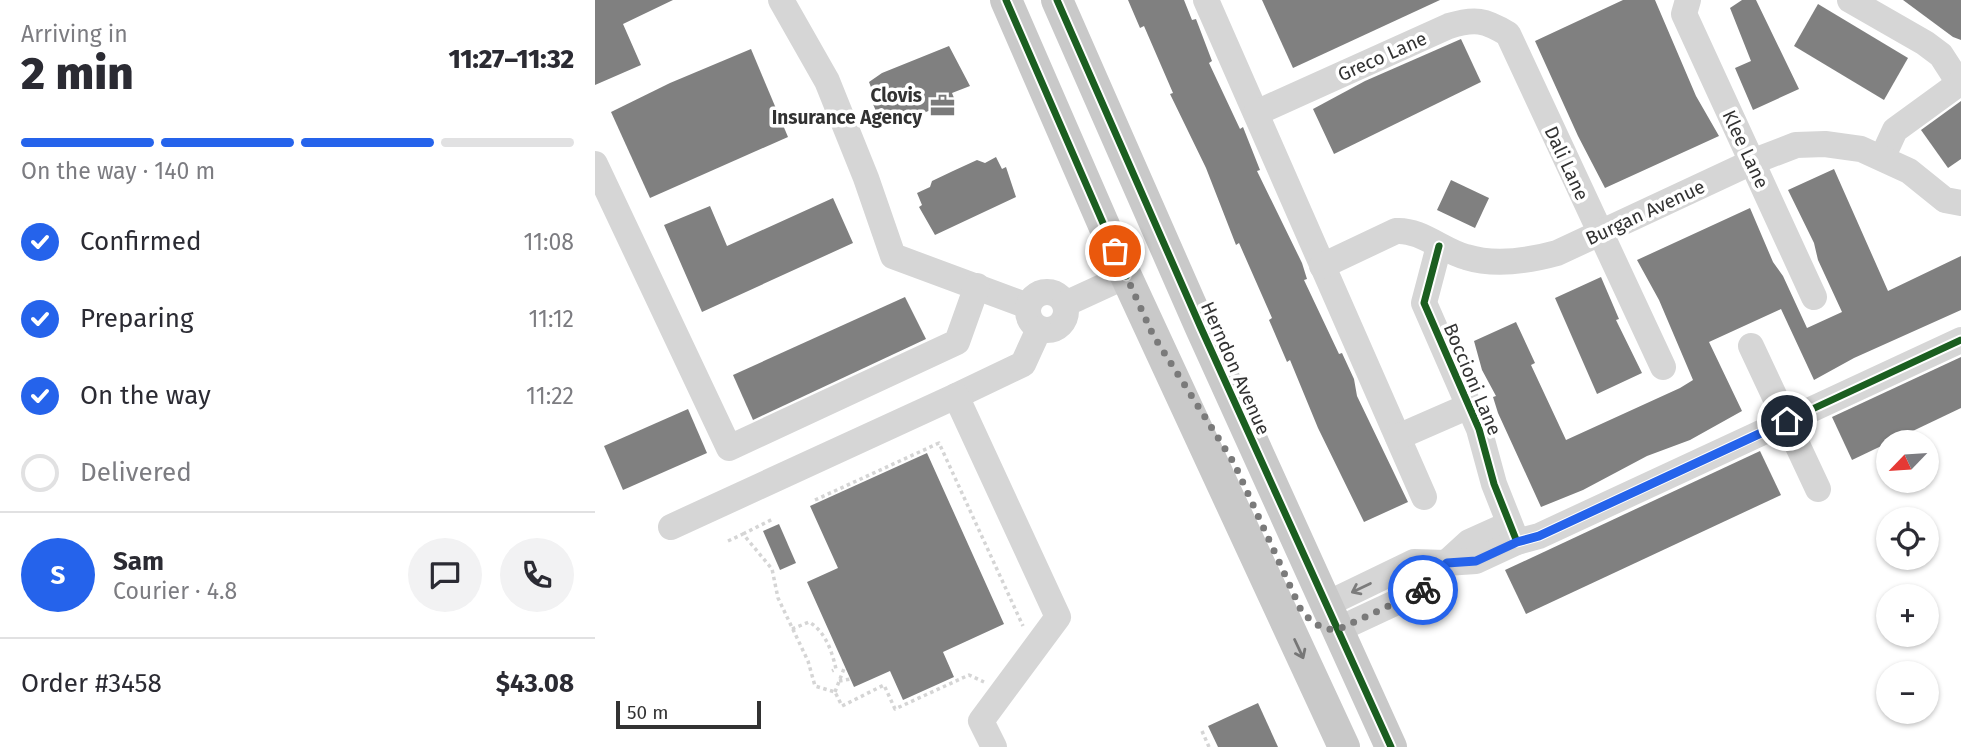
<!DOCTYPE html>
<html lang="en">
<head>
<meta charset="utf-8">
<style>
  body { margin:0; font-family:"Fira Sans",sans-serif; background:#f2f2f3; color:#2b2b33; height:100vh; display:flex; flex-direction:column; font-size:26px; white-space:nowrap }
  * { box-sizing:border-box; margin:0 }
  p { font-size:23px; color:#7c7c81 }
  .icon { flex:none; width:38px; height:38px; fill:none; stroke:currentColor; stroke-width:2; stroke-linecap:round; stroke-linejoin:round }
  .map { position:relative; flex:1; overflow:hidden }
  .drawer { display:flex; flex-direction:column; background:#fff; width:595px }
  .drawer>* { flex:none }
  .needle { width:46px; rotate:245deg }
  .tools { position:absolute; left:1281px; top:430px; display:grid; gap:14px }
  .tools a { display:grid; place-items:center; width:63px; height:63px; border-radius:50%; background:#fff; box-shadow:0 2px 5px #0004; font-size:35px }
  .scale { position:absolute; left:21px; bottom:18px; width:145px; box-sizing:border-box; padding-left:7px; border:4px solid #323232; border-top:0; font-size:19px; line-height:24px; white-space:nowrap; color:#323232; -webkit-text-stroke:5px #fff; paint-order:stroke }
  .pin { position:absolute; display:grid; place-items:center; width:60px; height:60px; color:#fff; margin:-30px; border:4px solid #fff; border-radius:50%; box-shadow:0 2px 7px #0007 }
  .courier { position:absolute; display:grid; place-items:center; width:70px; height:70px; margin:-35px; border:5px solid #2563eb; border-radius:50%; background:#fff; color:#222; box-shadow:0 2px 9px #0007 }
  .overview em { font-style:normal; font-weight:800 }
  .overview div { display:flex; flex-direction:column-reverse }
  .overview { display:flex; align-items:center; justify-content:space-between; height:119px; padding:0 21px }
  h1 { font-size:46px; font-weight:800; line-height:52px }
  .bar { display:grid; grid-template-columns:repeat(4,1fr); gap:10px 7px; align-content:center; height:84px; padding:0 21px }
  .bar i { height:9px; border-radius:5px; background:#e1e1e2 }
  .bar .selected { background:#2563eb }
  .bar p { grid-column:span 4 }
  .line { display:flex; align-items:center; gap:18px; padding:0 21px; border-top:2px solid #e1e1e2 }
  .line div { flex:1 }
  .round { display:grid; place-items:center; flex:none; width:74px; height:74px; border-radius:37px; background:#f2f2f3 }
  ol { padding:0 21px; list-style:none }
  li { display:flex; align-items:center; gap:21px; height:77px }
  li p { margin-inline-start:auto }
  li .icon { padding:7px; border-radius:50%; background:#2563eb; color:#fff; stroke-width:4 }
  li:last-child { color:#7c7c81 }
  li i { width:38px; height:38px; border:4px solid #e1e1e2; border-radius:50% }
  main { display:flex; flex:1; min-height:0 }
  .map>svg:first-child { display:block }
  .building { fill:#808080 }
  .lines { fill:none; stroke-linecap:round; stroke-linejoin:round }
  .path { stroke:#d5d5d5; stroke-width:3.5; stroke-dasharray:3.5 3.5; stroke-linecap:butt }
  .minor { stroke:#d6d6d6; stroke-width:26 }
  .major { stroke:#c9c9c9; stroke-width:32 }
  .cycleway-casing { stroke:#fff; stroke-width:11 }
  .cycleway { stroke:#1b5e20; stroke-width:7 }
  .oneway { stroke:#7c7c7c }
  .oneway2 { stroke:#767676 }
  .done { stroke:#7a7a7a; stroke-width:7; stroke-dasharray:0 12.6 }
  .route { stroke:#2563eb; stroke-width:9 }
  .labels { text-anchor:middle; stroke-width:7; stroke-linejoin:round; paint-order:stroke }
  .street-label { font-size:19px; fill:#323232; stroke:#fff }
  .poi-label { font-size:19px; font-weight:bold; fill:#323232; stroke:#fff; text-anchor:end }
</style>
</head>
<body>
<main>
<section class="drawer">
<div class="overview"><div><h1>2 min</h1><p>Arriving in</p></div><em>11:27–11:32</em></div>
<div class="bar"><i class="selected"></i><i class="selected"></i><i class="selected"></i><i></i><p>On the way · 140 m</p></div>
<ol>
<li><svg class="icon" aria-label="check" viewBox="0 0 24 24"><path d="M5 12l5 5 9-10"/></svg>Confirmed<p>11:08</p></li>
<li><svg class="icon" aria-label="check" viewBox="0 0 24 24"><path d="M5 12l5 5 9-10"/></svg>Preparing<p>11:12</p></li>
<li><svg class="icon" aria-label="check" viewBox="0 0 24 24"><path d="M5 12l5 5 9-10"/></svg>On the way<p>11:22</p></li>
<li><i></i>Delivered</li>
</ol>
<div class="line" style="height:126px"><b class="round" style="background:#2563eb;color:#fff">S</b><div><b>Sam</b><p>Courier · 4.8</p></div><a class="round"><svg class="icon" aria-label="chat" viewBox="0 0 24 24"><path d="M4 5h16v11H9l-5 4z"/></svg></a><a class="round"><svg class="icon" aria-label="phone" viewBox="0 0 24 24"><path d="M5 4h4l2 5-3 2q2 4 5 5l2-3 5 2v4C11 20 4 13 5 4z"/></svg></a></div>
<div class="line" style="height:91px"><div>Order #3458</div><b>$43.08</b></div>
</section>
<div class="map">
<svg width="1366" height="747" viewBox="0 0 1366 747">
  <rect width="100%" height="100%" fill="#fff"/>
  <g class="building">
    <path d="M0,0H78L28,24L46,65L0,85Z"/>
    <path d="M533,0H589L597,20L601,19L617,61L614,63L645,129L648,127L665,170L662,171L707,263L712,279L709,280L744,354L747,353L759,379L762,396L813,502L769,522L723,428L695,360L692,362L674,320L677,318L644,243L641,245L611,168L575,94L578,93L549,26L545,28Z"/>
    <path d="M667,0H845L698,68Z"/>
    <path d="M1028,0H1060L1101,96L1124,136L1010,188L983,136L940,41Z"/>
    <path d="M1147,0H1161L1204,89L1158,110L1140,68L1156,61L1135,8Z"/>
    <path d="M1308,0H1366V40L1358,37Z"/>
    <path d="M1223,4L1313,58L1289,100L1199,46Z"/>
    <path d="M866,39L886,82L739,154L718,109L770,81Z"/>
    <path d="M354,46L375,86L357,93L359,98L338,109L310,121L308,117L292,124L288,114L283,116L275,97L279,95L274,82L287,73Z"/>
    <path d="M156,49L193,137L55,198L16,112L75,83Z"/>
    <path d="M1366,101V159L1353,168L1326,130Z"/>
    <path d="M401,157L407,169L411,167L421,197L340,235L324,207L327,205L322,193L335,187L337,181L358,171L382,160L390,163Z"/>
    <path d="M1239,169L1293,291L1366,256V310L1259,358L1219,380L1186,309L1114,342L1147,411L1095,440L1052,456L988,490L946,507L903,413L898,397L901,396L887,370L879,341L921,322L940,363L936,365L971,440L1085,388L1098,380L1064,300L1042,260L1155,208L1178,262L1188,276L1212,328L1247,312L1223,260L1219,243L1193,190Z"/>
    <path d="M856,180L894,198L880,228L842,210Z"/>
    <path d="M238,198L258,243L107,312L69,225L115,206L132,246Z"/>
    <path d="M1006,277L1024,319L1021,320L1047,373L1002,394L960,298Z"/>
    <path d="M310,297L331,339L158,420L138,375Z"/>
    <path d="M1366,357V408L1257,460L1237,417Z"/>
    <path d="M93,409L112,453L28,490L9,446Z"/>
    <path d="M1165,451L1186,495L931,614L910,570Z"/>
    <path d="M332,453L409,624L348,652L359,677L308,700L295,671L259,687L212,582L243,568L215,506Z"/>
    <path d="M184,524L201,563L185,570L168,531Z"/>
    <path d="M663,703L683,747H623L613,726Z"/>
  </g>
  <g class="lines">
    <g class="path">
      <path d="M220,500L344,443L428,626"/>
      <path d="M148,534L178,519"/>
      <path d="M133,541L148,534L177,569L183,598L213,661L220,686L240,692L247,706L289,685L300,709L374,675L389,682"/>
      <path d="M197,629L214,622C230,631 237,651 241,669L237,671"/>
      <path d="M244,681L256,679"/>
      <path d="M240,692L250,666"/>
      <path d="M607,731L614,747"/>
    </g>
    <g class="minor">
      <path d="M186,0L232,81L271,178L298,256L433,306"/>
      <path d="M611,0L829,497"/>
      <path d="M1093,0L1089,14L1219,297"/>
      <path d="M1255,0L1330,43L1346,55L1364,83"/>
      <path d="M661,113L854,26C880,18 890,20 913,34L1068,367"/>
      <path d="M1288,156L1300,130L1366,82"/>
      <path d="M0,164L134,448L362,342L382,286"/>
      <path d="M844,246L829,303L884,429L899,484L922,542L944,536L1366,340"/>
      <path d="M727,266L801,231C825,229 848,251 871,257C900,266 933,261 962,253L1157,162L1201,145L1230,144L1266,149L1314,171L1350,200L1366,203"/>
      <circle cx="452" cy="311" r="19"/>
      <path d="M470,304L531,276"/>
      <path d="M1156,346L1223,489"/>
      <path d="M361,396L428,364L444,329"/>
      <path d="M803,437L874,406"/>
      <path d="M76,527L361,396L463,617L386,721L399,747"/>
      <path d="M730,605L819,562L851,563L874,542L914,524"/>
      <path d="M742,630L832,588L851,563L881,561L922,542"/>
    </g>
    <g class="major">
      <path d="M411,0L531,276L749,747"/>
      <path d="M462,0L606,328L796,747"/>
    </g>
    <defs>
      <g id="cycleway">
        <path d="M411,0L531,276"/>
        <path d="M462,0L606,328L796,747"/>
        <path d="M844,246L829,303L884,429L899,484L922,542L944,536L1366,340"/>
      </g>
    </defs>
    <use href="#cycleway" class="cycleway-casing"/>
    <use href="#cycleway" class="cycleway"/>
  </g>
  <defs><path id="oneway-shaft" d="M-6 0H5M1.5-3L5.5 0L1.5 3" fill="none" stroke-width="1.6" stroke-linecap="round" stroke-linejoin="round" transform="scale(1.75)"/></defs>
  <use class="oneway" href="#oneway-shaft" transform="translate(766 588) rotate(154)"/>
  <use class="oneway2" href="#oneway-shaft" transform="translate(704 649) rotate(65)"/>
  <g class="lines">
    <path class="done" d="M520,251L558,335L639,463L706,610C717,623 725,629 742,630L828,590"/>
    <path class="route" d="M828,590L852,563L881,561L922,542L944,536L1192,421"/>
  </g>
  <defs>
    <symbol id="office-bare" viewBox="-9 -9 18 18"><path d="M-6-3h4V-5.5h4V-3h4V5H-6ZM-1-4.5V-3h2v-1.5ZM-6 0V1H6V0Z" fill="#7a7a7a" stroke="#fff" stroke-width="2.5" paint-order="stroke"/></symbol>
  </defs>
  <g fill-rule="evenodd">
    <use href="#office-bare" x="330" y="88" width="35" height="35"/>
  </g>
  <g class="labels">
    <g class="street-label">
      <text transform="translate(787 56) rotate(-24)" y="7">Greco Lane</text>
      <text transform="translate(1151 149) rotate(65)" y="7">Klee Lane</text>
      <text transform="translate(972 163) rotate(65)" y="7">Dali Lane</text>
      <text transform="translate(1050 212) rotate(-25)" y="7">Burgan Avenue</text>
      <text transform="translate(641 368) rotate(66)" y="7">Herndon Avenue</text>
      <text transform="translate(878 379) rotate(67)" y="7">Boccioni Lane</text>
    </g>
    <g class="poi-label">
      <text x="327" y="102">Clovis<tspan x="327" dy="22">Insurance Agency</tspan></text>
    </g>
  </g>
</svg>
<div class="tools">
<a><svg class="needle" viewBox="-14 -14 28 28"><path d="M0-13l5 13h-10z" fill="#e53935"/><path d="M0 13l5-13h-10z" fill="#7c7c81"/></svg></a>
<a><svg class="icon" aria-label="locate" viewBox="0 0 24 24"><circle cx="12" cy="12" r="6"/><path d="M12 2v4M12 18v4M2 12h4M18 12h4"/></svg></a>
<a>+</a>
<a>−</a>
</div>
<div class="scale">50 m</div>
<div class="pin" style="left:520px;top:251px;background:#ea580c"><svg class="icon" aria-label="bag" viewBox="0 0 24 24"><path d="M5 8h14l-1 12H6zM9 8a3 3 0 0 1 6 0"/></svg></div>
<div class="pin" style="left:1192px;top:421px;background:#1f2937"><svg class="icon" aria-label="home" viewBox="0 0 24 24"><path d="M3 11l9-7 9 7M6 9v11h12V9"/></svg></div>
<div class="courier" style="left:828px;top:590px"><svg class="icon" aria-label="bike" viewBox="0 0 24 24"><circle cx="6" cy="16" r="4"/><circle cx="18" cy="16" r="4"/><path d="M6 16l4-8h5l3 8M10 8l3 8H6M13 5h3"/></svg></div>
</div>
</main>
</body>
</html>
